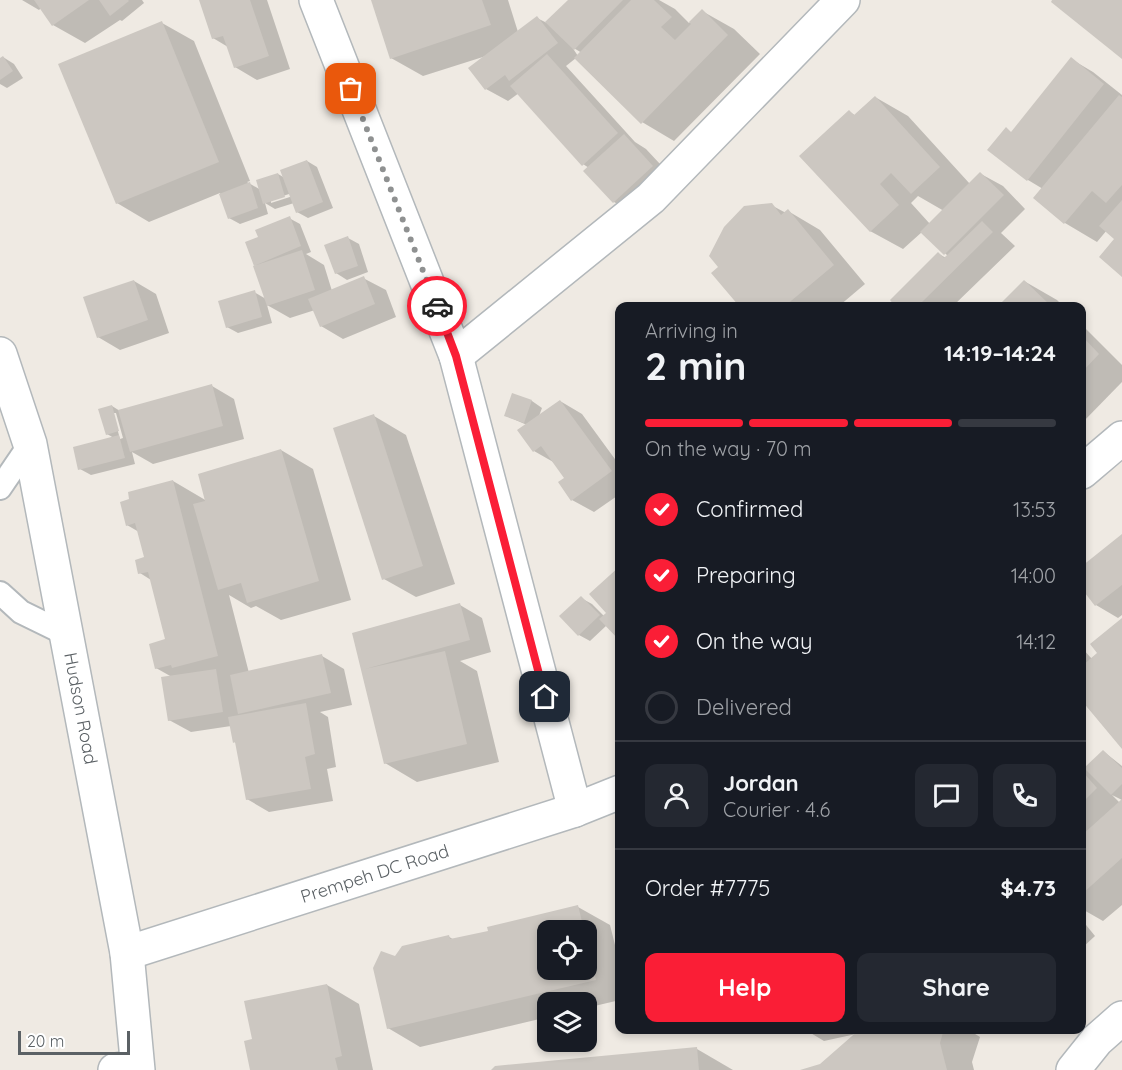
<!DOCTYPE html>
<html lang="en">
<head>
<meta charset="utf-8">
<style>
  body { margin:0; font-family:Quicksand,sans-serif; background:#242831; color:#f1f3f6; height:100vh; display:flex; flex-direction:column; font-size:22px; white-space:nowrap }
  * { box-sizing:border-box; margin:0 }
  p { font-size:20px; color:#9ea1a6 }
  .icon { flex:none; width:33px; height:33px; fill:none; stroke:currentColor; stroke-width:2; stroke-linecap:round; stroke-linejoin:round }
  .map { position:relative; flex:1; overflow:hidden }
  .details { position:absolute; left:615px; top:302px; width:471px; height:732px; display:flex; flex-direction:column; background:#171b24; border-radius:12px; box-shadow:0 3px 9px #0003 }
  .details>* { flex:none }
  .fabs { position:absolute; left:537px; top:920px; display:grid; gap:12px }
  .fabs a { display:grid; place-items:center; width:60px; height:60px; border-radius:12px; background:#171b24; box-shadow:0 3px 9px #0003; font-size:30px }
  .scale { position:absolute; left:18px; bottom:15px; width:112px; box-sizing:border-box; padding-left:6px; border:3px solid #5b6165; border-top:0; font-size:16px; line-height:21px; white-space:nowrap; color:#5b6165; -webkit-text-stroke:4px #fff; paint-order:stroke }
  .pin { position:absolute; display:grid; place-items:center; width:51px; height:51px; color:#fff; margin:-26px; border-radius:12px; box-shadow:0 3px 9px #0006 }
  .courier { position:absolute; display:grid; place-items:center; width:60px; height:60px; margin:-30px; border:4px solid #fa1e36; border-radius:50%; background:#fff; color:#222; box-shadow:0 2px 8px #0007 }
  .head em { font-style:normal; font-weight:800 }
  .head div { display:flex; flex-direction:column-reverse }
  .head { display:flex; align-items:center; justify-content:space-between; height:102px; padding:0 30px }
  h1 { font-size:39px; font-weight:800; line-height:45px }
  .bar { display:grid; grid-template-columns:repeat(4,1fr); gap:9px 6px; align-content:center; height:72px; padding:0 30px }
  .bar i { height:8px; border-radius:4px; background:#363941 }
  .bar .selected { background:#fa1e36 }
  .bar p { grid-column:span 4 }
  .line { display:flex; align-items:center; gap:15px; padding:0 30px; border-top:2px solid #363941 }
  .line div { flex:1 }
  .round { display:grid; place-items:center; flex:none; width:63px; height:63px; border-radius:12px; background:#242831 }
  ol { padding:0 30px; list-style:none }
  li { display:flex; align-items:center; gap:18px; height:66px }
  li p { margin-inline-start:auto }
  li .icon { padding:6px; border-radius:50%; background:#fa1e36; color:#fff; stroke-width:4 }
  li:last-child { color:#9ea1a6 }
  li i { width:33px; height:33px; border:3px solid #363941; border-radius:50% }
  .action { display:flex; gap:12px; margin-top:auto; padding:12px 30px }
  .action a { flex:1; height:69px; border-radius:12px; background:#fa1e36; color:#fff; font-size:24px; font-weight:800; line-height:69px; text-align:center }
  .action a+a { background:#242831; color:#f1f3f6 }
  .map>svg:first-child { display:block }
  .shadow { fill:#0003; fill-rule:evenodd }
  .building { fill:#ccc7c1 }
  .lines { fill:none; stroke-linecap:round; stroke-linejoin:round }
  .service-casing { stroke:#b3b8bb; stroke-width:26 }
  .minor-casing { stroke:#b3b8bb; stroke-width:36 }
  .tertiary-casing { stroke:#b3b8bb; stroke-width:36 }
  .service { stroke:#fff; stroke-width:22 }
  .minor { stroke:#fff; stroke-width:33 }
  .tertiary { stroke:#fff; stroke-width:33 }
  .done { stroke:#8f9191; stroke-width:6; stroke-dasharray:0 10.8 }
  .route { stroke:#fa1e36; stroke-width:8 }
  .labels { text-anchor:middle; stroke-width:6; stroke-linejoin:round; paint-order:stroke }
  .street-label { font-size:18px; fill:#5b6165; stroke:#fff }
</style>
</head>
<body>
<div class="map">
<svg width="1122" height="1070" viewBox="0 0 1122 1070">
  <rect width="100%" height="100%" fill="#efeae3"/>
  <g class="shadow">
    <path d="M22,0H142L144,3L122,21L120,20L85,43L53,25L41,8L39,10Z"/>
    <path d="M200,0H267L290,69L257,80L235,67L228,47L213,38Z"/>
    <path d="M372,0H508L518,32L537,18L547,23L570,0H659L675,9L689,23L702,11L734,29L760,54L674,141L642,122L576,58L566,66L635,142L646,149L674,179L636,214L614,202L589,168L583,164L519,93L508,101L486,89V56L423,76L391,58ZM572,47L582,53L578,56Z"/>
    <path d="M162,23L194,41L250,181L247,182L261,190L278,174L285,178L307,161L317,167L333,208L308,218L297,212L294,203L275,209L265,203L268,214L240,224L229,218L220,193L149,222L117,203ZM292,193L293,196L271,203V200Z"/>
    <path d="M3,57L14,64L23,78L7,88L0,84V59Z"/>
    <path d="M1071,59L1093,72L1122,95V275L1117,239L1107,230L1097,242L1065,223L1035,198L1043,189L1028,180L989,150L1006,129L1012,133Z"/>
    <path d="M875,97L908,116L970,184L981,174L1003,186L1025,209L1001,233L1015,246L953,306H898L939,254L946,258L948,256L922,232L903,249L870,231L850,112L856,116ZM918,196L944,211L930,224L911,203Z"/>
    <path d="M771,205L786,213L788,211L820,230L865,284L839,306H741Z"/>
    <path d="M289,218L300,224L311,252L306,254L324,265L332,291L363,278L386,290L396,317L343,339L321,326L315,310L290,318L267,305L272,323L238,333L227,327L254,292L266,299L255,264L260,238Z"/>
    <path d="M348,238L359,244L368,272L347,280L336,273Z"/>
    <path d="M134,281L156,294L169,333L120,350L98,337Z"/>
    <path d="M1024,281L1057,300L1063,306H1000Z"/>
    <path d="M1082,325L1122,365V382L1082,423Z"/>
    <path d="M212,386L234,399L244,439L153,464L132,452L135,464L91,475L80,469L114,438L107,434L112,406L120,411ZM113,413H116L123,438L120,439Z"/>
    <path d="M513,395L532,401L542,408L539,416L560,401L582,414L620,466V494L594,512L572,500L566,478L555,463L534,451L527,425L506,416Z"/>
    <path d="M374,416L406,435L455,584L416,597L384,579Z"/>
    <path d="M281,450L313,469L351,600L281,620L256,606L251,608L229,595L249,673L322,656L344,669L352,705L320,712L328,717L336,767L327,769L333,801L269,812L247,799L237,743L234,742L231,726L191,732L169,720L172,677L156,668L167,640L151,580L140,573L146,558L139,532L127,525L173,481L207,501Z"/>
    <path d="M1122,536V615L1118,618L1096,605L1082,587V568Z"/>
    <path d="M581,598L592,604L604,616L608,613L607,625L590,641L579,635L562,616Z"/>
    <path d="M460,605L482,618L491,652L460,661L477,671L499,762L417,782L385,763L363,669Z"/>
    <path d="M1122,620V747L1082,699V648L1092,659L1099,653Z"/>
    <path d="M1103,751L1122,766V800L1112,795L1120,803L1122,801V905L1103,921L1082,909V765L1087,768Z"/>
    <path d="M578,907L610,925L620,965V1000L586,1008V1002H548V1017L420,1047L388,1028L396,958L448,936L454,940L489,932ZM548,930H586V969H548Z"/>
    <path d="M1082,920L1095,936L1082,948Z"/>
    <path d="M327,985L359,1004L373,1070H252L253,1040Z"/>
    <path d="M804,1029H967L980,1037L972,1062L974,1070H803L820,1065L856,1034L824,1041Z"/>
    <path d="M697,1049L733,1070H493Z"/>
  </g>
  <g class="building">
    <path d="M34,0H89L52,26Z"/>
    <path d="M99,0H128L129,1L110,16Z"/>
    <path d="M199,0H250L269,56L234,68L223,36L212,39Z"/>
    <path d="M371,0H482L491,25L390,59Z"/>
    <path d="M568,0H623L574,50L545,22Z"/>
    <path d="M631,0H654L672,17L661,27L675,40L691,24L689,22L702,9L728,35L641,124L574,58Z"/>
    <path d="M1052,0H1122V59L1051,2Z"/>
    <path d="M537,16L558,43L509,81L505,75L485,90L468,68Z"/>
    <path d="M162,21L219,162L116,204L58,64Z"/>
    <path d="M547,54L618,133L582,166L510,86Z"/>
    <path d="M3,56L13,71L0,80V58Z"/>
    <path d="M1071,57L1104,84L1027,181L987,150L1006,127L1011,132Z"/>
    <path d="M1119,95L1122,97V185L1106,203L1092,191L1064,224L1033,198Z"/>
    <path d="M875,96L940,167L911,194L891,173L880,184L899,205L870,232L799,156L849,110L854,115Z"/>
    <path d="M624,134L653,166L613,203L583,171Z"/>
    <path d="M307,160L323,202L296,213L280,170Z"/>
    <path d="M980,172L1004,195L944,255L920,232Z"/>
    <path d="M278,173L285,197L263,204L256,180Z"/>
    <path d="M250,182L258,208L228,219L219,194Z"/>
    <path d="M1122,200V277L1099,257L1114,239L1099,226Z"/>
    <path d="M772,203L781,215L788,209L834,265L785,306H739L711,273L718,267L709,256L724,227L744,206Z"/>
    <path d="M290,216L301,246L254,266L245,242L258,237L255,230Z"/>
    <path d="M982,221L993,232L918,306H895L890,300L938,252L944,258Z"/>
    <path d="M348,236L358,266L335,274L324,245Z"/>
    <path d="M302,250L315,290L267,306L253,266Z"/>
    <path d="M364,276L375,304L320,327L308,299Z"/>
    <path d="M134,280L148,320L97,338L83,297Z"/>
    <path d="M1024,280L1051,306H998Z"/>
    <path d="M255,290L262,317L226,328L218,301Z"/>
    <path d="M1082,336L1099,354L1082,372Z"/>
    <path d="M212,384L223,426L130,452L118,410Z"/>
    <path d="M512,393L532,400L524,423L504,416Z"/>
    <path d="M560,400L612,471L571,501L558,482L564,478L541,446L533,452L517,430Z"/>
    <path d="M112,405L119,431L106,435L98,409Z"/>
    <path d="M374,414L423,566L382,580L333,428Z"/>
    <path d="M119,435L125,458L78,470L73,447Z"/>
    <path d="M281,449L319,581L247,603L241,583L218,590L193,504L205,501L198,474Z"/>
    <path d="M173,480L218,656L172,668L171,665L155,669L149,644L165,639L148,572L138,574L135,560L144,557L135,523L126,526L120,502L129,499L128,492Z"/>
    <path d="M1122,534V585L1095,606L1082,589V566Z"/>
    <path d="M620,566V641L599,619L606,613L589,594Z"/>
    <path d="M581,596L600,615L578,636L559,616Z"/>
    <path d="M460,603L470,640L365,669L445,651L467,744L384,764L352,633Z"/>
    <path d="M1122,618V749L1082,701V666L1097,653L1090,644Z"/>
    <path d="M322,654L331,693L238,714L230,675Z"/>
    <path d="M216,669L223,712L168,721L161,677Z"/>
    <path d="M306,703L315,754L305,757L311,789L246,800L235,742L233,743L228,717Z"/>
    <path d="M1103,750L1122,768V784L1111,795L1084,768Z"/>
    <path d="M1082,771L1097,788L1082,803Z"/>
    <path d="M1122,799V858L1082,894V835Z"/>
    <path d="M578,905L584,930H548V969H586L587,944L596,980L387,1029L373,968L381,951L395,956L402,946L449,935L450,939L488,931L487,927Z"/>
    <path d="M327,984L342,1056L335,1058L338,1070H250L244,1041L252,1039L244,1001Z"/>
    <path d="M860,1029H944L940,1043L947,1070H800L820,1064Z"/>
    <path d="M697,1047L699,1070H491L495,1066Z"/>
  </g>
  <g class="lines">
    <defs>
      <g id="service">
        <path d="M0,488L30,444"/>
        <path d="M0,593L21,612L66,634"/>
      </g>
      <g id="minor">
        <path d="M316,0L456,356L575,810"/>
        <path d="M456,356L651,198L843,0"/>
        <path d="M1082,472L1122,438"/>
        <path id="s1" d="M127,953L575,810L620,792"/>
        <path d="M115,1070L137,1067"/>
        <path d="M1073,1070L1097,1040L1122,1018"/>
      </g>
      <g id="tertiary">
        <path id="s2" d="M0,354L30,444L127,953L138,1070"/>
      </g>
    </defs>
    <use href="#service" class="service-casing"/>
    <use href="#minor" class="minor-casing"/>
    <use href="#tertiary" class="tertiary-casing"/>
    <use href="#service" class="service"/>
    <use href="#minor" class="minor"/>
    <use href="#tertiary" class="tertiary"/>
  </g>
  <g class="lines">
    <path class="done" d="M351,89L437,306"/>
    <path class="route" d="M437,306L456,356L545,697"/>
  </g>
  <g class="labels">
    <g class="street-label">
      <text dy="6" stroke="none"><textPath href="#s2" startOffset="364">Hudson Road</textPath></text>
      <text dy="6" stroke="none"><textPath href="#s1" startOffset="260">Prempeh DC Road</textPath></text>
    </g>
  </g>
</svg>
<div class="fabs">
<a><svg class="icon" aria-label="locate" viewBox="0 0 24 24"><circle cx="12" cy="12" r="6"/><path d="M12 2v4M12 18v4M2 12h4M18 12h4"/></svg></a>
<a><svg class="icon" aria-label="layers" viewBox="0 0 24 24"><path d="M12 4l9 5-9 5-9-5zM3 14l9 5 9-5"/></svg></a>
</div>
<div class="scale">20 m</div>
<div class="pin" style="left:351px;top:89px;background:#ea580c"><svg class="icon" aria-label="bag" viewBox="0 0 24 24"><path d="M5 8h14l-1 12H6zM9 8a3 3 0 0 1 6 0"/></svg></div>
<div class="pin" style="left:545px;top:697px;background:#1f2937"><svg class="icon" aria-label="home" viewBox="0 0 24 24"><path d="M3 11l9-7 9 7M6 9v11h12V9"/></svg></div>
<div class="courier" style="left:437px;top:306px"><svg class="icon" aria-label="car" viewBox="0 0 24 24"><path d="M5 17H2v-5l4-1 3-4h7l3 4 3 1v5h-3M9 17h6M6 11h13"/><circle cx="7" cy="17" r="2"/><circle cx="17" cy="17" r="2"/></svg></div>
<section class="details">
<div class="head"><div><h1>2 min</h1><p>Arriving in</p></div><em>14:19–14:24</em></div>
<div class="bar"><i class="selected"></i><i class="selected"></i><i class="selected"></i><i></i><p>On the way · 70 m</p></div>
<ol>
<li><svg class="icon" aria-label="check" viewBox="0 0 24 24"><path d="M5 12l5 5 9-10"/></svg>Confirmed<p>13:53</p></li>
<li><svg class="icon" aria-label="check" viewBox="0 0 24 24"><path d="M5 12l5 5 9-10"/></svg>Preparing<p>14:00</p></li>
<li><svg class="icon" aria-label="check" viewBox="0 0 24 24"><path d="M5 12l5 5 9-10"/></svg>On the way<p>14:12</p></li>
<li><i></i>Delivered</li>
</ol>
<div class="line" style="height:108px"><a class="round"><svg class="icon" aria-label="person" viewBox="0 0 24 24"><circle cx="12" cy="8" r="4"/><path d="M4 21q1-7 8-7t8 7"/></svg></a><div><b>Jordan</b><p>Courier · 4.6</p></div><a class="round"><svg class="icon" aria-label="chat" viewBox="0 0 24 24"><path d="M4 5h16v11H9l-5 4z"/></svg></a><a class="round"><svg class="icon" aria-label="phone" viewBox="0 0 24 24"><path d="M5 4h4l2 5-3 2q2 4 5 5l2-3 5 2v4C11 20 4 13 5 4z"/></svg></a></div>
<div class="line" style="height:78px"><div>Order #7775</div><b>$4.73</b></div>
<div class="action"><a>Help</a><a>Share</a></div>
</section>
</div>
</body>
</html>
